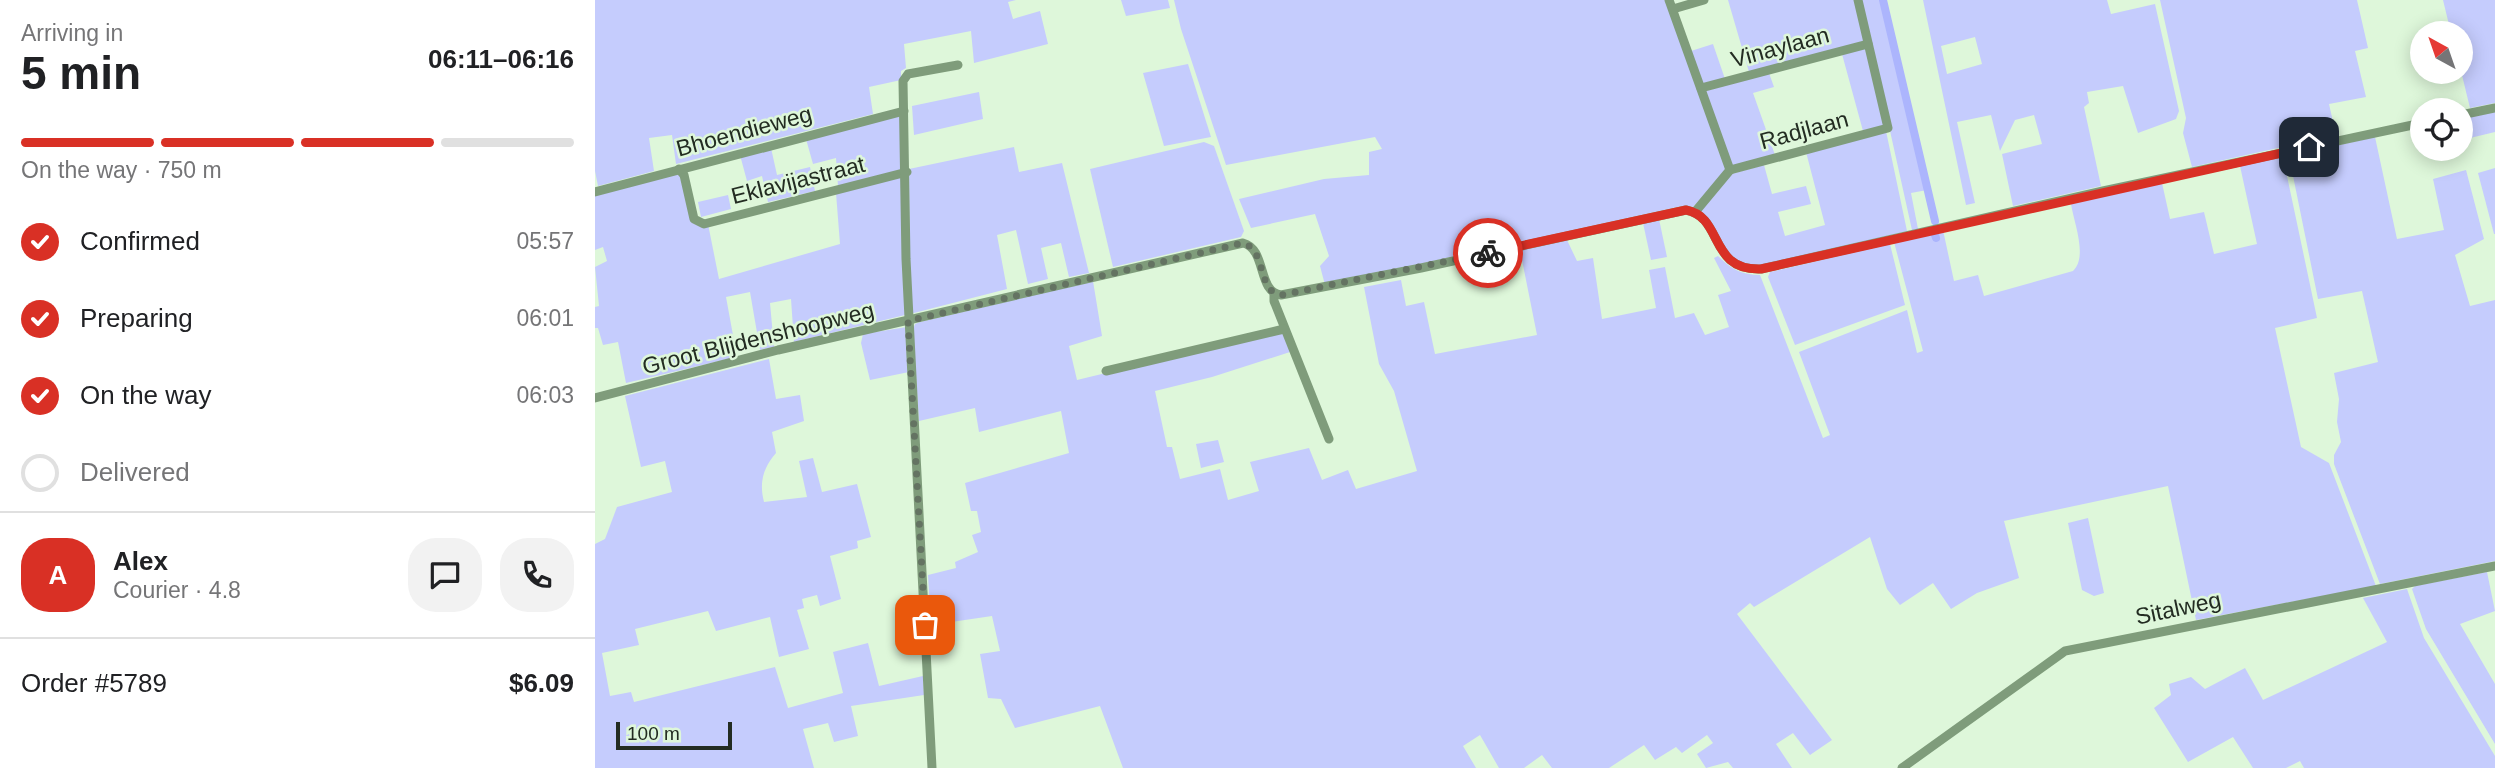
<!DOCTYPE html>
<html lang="en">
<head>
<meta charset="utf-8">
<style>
  body { margin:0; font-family:Arial,sans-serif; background:#f2f2f2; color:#202124; height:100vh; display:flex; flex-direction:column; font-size:26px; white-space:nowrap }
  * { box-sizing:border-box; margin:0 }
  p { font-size:23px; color:#757577 }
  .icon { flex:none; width:38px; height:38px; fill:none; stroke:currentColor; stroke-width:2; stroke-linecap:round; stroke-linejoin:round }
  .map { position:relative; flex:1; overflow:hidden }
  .sheet { display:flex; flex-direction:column; background:#fff; width:595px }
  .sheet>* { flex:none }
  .needle { width:46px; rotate:320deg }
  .tools { position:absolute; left:1815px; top:21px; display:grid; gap:14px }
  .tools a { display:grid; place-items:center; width:63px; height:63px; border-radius:50%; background:#fff; box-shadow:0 4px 18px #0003; font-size:35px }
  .scale { position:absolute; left:21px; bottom:18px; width:116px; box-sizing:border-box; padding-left:7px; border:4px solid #232c22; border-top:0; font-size:19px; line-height:24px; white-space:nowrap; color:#232c22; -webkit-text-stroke:5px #def7da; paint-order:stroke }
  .pin { position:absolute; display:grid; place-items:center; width:60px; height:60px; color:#fff; margin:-30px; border-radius:14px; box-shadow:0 4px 10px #0006 }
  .courier { position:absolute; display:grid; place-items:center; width:70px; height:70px; margin:-35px; border:5px solid #d93025; border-radius:50%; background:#fff; color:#222; box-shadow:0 2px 9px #0007 }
  .overview em { font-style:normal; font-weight:800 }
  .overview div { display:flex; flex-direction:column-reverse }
  .overview { display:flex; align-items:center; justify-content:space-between; height:119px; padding:0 21px }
  h1 { font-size:46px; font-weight:800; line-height:52px }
  .bar { display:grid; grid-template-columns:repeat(4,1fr); gap:10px 7px; align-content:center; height:84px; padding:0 21px }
  .bar i { height:9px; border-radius:5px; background:#e0e0e0 }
  .bar .active { background:#d93025 }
  .bar p { grid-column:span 4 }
  .line { display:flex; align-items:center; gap:18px; padding:0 21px; border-top:2px solid #e0e0e0 }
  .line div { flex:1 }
  .round { display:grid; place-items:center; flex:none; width:74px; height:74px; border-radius:28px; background:#f2f2f2 }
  ol { padding:0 21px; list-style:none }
  li { display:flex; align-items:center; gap:21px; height:77px }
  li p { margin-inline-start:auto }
  li .icon { padding:7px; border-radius:50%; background:#d93025; color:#fff; stroke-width:4 }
  li:last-child { color:#757577 }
  li i { width:38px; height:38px; border:4px solid #e0e0e0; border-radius:50% }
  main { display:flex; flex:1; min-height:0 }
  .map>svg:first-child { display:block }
  .green { fill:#c5ccfd; fill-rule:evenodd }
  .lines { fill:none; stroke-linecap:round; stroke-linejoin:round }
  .canal { stroke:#acb5fd; stroke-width:8 }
  .street { stroke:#7f9c7b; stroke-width:9 }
  .done { stroke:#647362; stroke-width:7; stroke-dasharray:0 12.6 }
  .route { stroke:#d93025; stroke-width:9 }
  .labels { text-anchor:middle; stroke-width:5; stroke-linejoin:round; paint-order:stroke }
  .street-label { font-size:23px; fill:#232c22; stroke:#def7da }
</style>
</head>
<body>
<main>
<section class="sheet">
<div class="overview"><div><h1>5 min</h1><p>Arriving in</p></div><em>06:11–06:16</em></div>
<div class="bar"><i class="active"></i><i class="active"></i><i class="active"></i><i></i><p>On the way · 750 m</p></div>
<ol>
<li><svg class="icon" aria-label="check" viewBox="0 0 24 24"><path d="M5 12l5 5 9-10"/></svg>Confirmed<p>05:57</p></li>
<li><svg class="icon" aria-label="check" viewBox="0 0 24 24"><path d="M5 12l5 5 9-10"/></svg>Preparing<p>06:01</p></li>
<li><svg class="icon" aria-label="check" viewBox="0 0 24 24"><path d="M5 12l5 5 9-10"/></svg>On the way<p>06:03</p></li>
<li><i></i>Delivered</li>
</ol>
<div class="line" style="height:126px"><b class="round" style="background:#d93025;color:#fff">A</b><div><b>Alex</b><p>Courier · 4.8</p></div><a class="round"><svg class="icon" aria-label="chat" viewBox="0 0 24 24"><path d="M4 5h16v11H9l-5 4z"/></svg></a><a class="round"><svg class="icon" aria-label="phone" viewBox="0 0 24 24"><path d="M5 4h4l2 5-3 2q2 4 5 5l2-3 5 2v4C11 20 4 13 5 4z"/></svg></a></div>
<div class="line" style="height:91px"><div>Order #5789</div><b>$6.09</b></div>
</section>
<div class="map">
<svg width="1900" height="768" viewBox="0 0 1900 768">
  <rect width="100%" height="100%" fill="#def7da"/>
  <g class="green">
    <path d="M0,0H421L413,2L418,19L445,11L453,44L379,63L376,31L309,44L311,68L306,71V80L274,87L278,114L81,164L77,135L54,138L59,171L3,186L0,171Z"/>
    <path d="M526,0H573L575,8L531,16Z"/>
    <path d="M579,0H1071L1132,170L1098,207L1087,206L730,285L725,266L734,256L720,214L656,228L644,199L729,179L774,175V152L787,149L780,137L631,165L586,29Z"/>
    <path d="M1133,0H1261L1270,42L1154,72Z"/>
    <path d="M1266,0H1288L1332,190L1316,193L1323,229L1317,230Z"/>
    <path d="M1328,0H1512L1516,14L1560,4L1584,111L1581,119L1543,133L1528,86L1492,92L1494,103L1489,107L1506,186L1418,206L1407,154L1447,144L1439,115L1420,120L1405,151L1396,115L1362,122L1380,203L1371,205ZM1380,37L1387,64L1352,74L1346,46Z"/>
    <path d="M1565,0H1762L1773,48L1760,51L1771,97L1734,104L1741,135L1597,167L1588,133L1591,118Z"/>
    <path d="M1848,0H1900V103L1875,108L1866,71V33H1856Z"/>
    <path d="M1118,44L1130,79L1108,85L1096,51Z"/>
    <path d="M1271,48L1290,126L1268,131L1247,54Z"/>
    <path d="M593,64L616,137L569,146L548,73Z"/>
    <path d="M1174,73L1179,87L1158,93L1180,155L1137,167L1110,91Z"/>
    <path d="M384,92L388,119L319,135L317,106Z"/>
    <path d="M1900,111V132L1875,138L1870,117Z"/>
    <path d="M307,115L308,171L243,186L241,158L218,164L211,139Z"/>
    <path d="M1291,131L1312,231L1170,266C1131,268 1123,240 1104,212L1136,174L1169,165L1177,194L1211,186L1216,204L1183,212L1190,236L1230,225L1211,152Z"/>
    <path d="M1780,137L1802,239L1849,230L1838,179L1871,170L1889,239L1860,255L1875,306L1900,300V561L1785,584L1739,464V455L1746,442L1742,422L1744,399L1739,373L1783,362L1767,291L1723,299L1694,156Z"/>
    <path d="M609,142L619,146L649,231L646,237L518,267L495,169Z"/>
    <path d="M419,147L424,172L467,163L494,273L474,277L466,243L446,248L453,279L433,284L421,230L402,235L412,289L315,314L314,169Z"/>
    <path d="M176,148L182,175L215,167L220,191L173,202L167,176L152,181L145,155Z"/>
    <path d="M1688,157L1722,318L1680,328L1706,447L1734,463L1781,586L1601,620L1573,486L1409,521L1424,578L1382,593L1356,609L1338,583L1305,605L1292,589L1275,537L1159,607L1155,603L1142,614L1237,740L1215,755L1198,733L1181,744L1197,768H1138L1133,762L1111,768L1102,754L1118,743L1112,735L1087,753L1081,747L1060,760L1049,745L1014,768H957L947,755L929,768H904L885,735L868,746L881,768H528L505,706L420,728L406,699L393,698L385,654L405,651L397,616L336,625L333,575L361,568L360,562L383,552L377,535L386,532L382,511H376L370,483L474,453L466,411L384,432L380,408L324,421L318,330L320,324L325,322L498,281L507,336L474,346L482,380L688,330L695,352L617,377L560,391L572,447H577L585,479L625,469L633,500L664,491L655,462L714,448L727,480L753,470L761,489L822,471L799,391L784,364L769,287L806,280L811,306L829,302L840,354L942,335L925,250L972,240L982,261L998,258L1007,319L1061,308L1054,270L1070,267L1080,318L1099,313L1110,335L1134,327L1123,295L1136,291L1119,258L1123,256C1136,269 1147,275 1165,275L1228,438L1235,435L1204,352L1312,310L1322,353L1328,351L1299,242L1348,230L1359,281L1383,275L1389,296L1478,271C1493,257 1479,223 1476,204L1567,183L1575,219L1609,212L1619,254L1662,244L1645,166Z"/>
    <path d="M1900,168V234H1899L1883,173Z"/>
    <path d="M83,170L98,222L113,224L124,279L245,244L241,193L308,176L310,315L199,342L196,299L175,303L179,347L165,350L155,292L131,297L142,357L31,383L23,342L8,345L3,328H0V307L4,306L0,267L12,261L8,247L0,250V193Z"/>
    <path d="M133,195L136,209L106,217L103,202Z"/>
    <path d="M1064,219L1072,257L1056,260L1048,223Z"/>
    <path d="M1295,244L1310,305L1200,345L1173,277L1175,272Z"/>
    <path d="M312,327L314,372L275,380L266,343L268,334Z"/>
    <path d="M174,359L181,399L205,395L209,421L177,432L181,453C168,468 164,483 169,502L212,497L204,461L218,458L227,492L262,484L276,537L262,541L263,548L235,556L246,599L225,606L222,595L207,599L209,608L202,610L214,649L184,657L175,617L121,631L113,611L40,629L44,645L7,653L15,696L36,692L39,702L180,667L193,708L248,693L238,652L273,643L284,686L328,676L329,695L256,706L263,736L239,742L233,723L208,729L219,768H0V544L10,539L22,507L77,492L70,461L46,467L30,396Z"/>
    <path d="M623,440L629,462L606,468L601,444Z"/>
    <path d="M1493,518L1509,593L1499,596L1487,590L1473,523Z"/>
    <path d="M1892,572L1900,611L1865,624L1900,684V744L1831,629L1817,589L1820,586Z"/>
    <path d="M1812,589L1829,638L1900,756V768H1709L1705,761L1691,768H1658L1638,737L1593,762L1559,708L1576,695L1574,684L1596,677L1610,689L1650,668L1668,700L1792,642L1768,598Z"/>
  </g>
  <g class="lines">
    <g class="canal">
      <path d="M1288,0L1340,221"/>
      <path d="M1340,235L1341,238"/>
    </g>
    <g class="street">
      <path d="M1074,0L1135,170"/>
      <path d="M1078,9L1109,0"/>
      <path d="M1106,88L1273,44"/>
      <path d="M1866,115L1900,108"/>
      <path d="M84,169L89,175L99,219L109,224L312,172"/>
      <path d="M1135,170L1293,128L1263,0"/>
      <path d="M0,192L309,111"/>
      <path d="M1100,212L1135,170"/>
      <path d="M679,294V301L734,439"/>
      <path d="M511,371L689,329"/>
      <path d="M0,398L183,350L648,243C672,249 662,292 686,295L826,268L1091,210C1129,217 1113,271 1166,269L1508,191L1827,123"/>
      <path d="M337,768L311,259L308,81L313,74L363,65"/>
      <path d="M1307,768L1470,651L1900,566"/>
    </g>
  </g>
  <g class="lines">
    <path class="done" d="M330,625L313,321L648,243C672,250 662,292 686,295L893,253"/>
    <path class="route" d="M893,253L1091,210C1129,217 1113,271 1166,269L1714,147"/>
  </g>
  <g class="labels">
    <g class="street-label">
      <text transform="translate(1185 47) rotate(-15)" y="8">Vinaylaan</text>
      <text transform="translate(1209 130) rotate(-15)" y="8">Radjlaan</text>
      <text transform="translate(149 131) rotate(-15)" y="8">Bhoendieweg</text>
      <text transform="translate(203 180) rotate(-14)" y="8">Eklavijastraat</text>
      <text transform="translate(163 338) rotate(-14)" y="8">Groot Blijdenshoopweg</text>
      <text transform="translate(1583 608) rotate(-12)" y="8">Sitalweg</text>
    </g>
  </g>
</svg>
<div class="tools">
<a><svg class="needle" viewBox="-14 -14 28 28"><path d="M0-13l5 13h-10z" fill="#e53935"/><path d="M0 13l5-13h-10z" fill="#757577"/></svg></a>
<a><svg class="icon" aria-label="locate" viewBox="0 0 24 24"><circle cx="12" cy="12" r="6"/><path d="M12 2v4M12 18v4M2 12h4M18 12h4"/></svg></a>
</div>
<div class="scale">100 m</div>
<div class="pin" style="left:330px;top:625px;background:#ea580c"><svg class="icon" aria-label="bag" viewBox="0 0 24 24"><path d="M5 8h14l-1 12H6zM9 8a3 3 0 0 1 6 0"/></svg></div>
<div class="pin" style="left:1714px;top:147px;background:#1f2937"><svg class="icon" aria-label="home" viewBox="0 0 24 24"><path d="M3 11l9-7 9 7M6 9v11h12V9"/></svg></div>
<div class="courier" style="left:893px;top:253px"><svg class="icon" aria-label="bike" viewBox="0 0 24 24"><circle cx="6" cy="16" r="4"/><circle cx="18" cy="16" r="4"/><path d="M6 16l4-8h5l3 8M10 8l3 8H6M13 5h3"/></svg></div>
</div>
</main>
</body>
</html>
